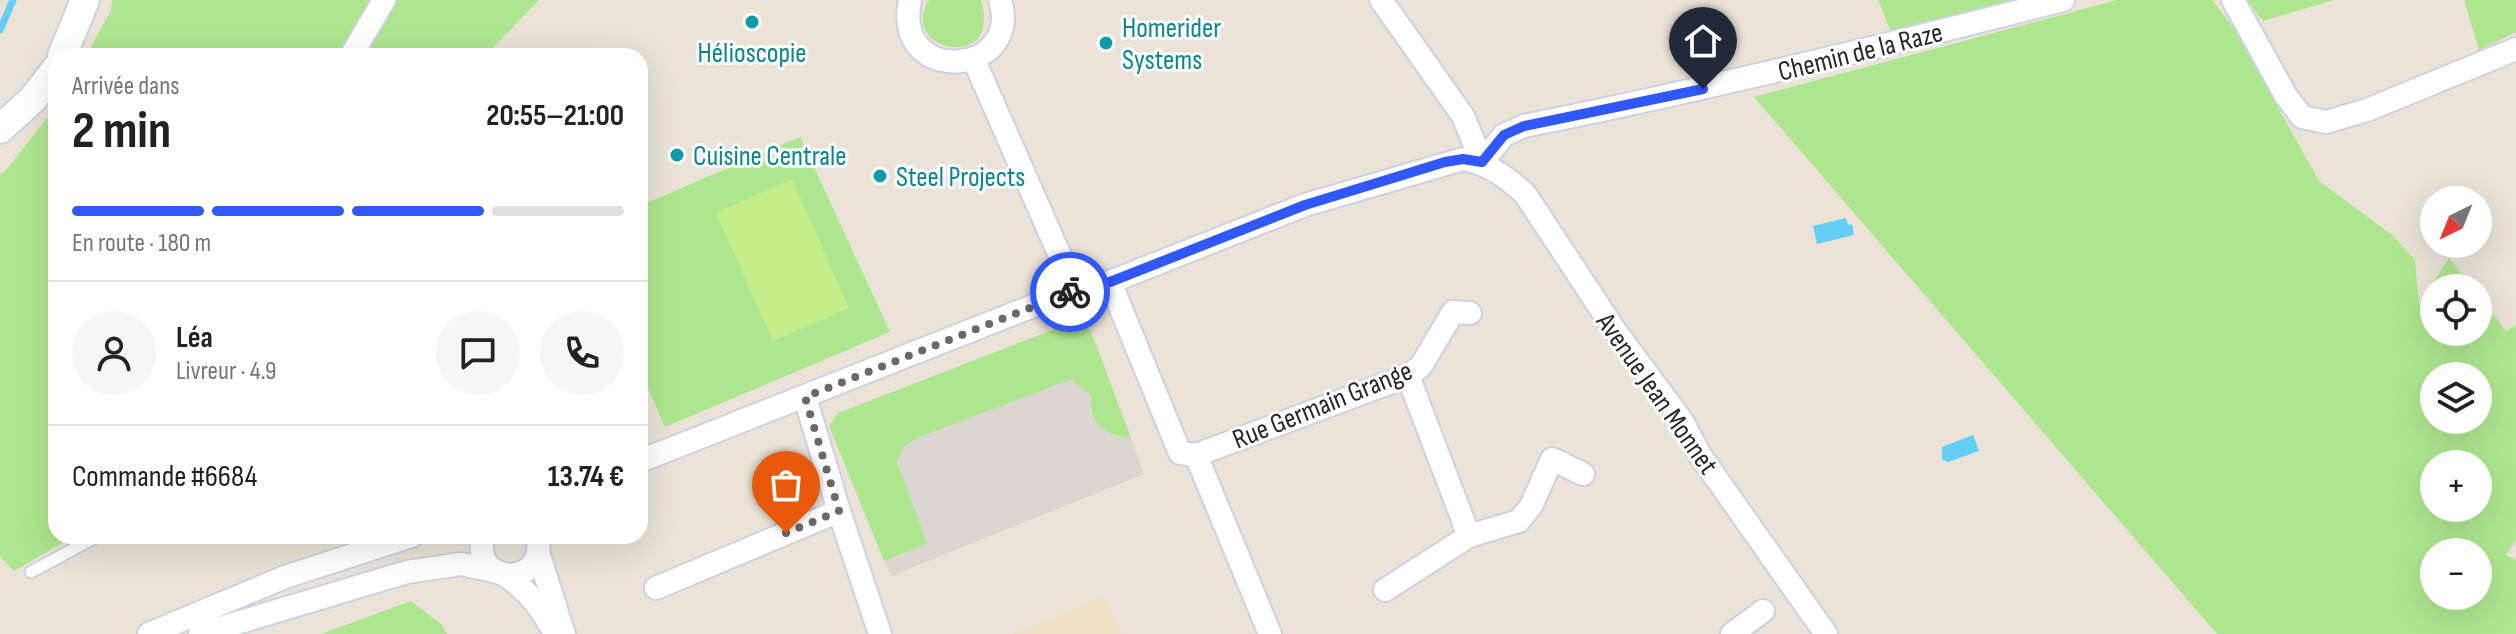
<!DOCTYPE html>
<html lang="fr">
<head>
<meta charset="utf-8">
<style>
  body { margin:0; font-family:"Sofia Sans Condensed",sans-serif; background:#f6f6f6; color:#222; height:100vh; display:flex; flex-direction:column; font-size:30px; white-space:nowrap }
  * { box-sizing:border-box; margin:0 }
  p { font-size:26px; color:#767676 }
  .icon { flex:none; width:44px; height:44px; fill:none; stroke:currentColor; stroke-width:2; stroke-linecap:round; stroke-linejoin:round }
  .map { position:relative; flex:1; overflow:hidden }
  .side { position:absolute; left:48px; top:48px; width:600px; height:496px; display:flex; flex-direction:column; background:#fff; border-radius:24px; box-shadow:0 8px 32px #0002 }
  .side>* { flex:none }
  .needle { width:52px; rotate:223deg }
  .tools { position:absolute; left:2420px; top:186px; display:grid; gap:16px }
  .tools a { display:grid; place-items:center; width:72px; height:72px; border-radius:50%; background:#fff; box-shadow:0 8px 32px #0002; font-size:40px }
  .pin { position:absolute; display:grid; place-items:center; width:68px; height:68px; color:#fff; margin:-82px -34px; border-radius:50% 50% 50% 0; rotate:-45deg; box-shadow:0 0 8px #0007 }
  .pin .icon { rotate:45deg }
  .courier { position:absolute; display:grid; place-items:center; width:80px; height:80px; margin:-40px; border:6px solid #3158ff; border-radius:50%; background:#fff; color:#222; box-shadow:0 2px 10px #0007 }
  .headline em { font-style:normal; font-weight:700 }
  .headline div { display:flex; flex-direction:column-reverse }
  .headline { display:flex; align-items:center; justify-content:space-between; height:136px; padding:0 24px }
  h1 { font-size:52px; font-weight:700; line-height:60px }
  .bar { display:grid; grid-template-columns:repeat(4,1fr); gap:12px 8px; align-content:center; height:96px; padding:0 24px }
  .bar i { height:10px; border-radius:6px; background:#e0e0e0 }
  .bar .on { background:#3158ff }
  .bar p { grid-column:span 4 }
  .line { display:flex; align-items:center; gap:20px; padding:0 24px; border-top:2px solid #e0e0e0 }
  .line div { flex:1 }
  .round { display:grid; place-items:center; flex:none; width:84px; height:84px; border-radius:42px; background:#f6f6f6 }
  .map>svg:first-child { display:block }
  .education { fill:#eee1c5 }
  .green { fill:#aee690; fill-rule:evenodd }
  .pitch { fill:#c4ee8b }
  .plaza { fill:#dbd6cf }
  .water { fill:#63cff4 }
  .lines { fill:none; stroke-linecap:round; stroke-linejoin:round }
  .stream { stroke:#63cff4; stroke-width:7 }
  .service-casing { stroke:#cdd1e2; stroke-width:15 }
  .minor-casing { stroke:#cdd1e2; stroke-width:26 }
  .tertiary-casing { stroke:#cdd1e2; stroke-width:32 }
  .service { stroke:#fff; stroke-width:11 }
  .minor { stroke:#fff; stroke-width:22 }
  .tertiary { stroke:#fff; stroke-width:28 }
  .done { stroke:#6c6965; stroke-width:8; stroke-dasharray:0 14.4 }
  .route { stroke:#3158ff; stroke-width:10 }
  .culture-dot { fill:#0f9aa8; stroke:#fff; stroke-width:3 }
  .labels { text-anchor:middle; stroke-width:6; stroke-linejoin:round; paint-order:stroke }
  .culture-label { font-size:28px; fill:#0d838f; stroke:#fff; text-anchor:start }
  .street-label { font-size:28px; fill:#272727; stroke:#fff }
</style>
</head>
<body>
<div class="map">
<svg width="2516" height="634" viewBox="0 0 2516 634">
  <rect width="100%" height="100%" fill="#ebe3d8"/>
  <path class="education" d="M1105,596L1121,634H1013Z"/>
  <g class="green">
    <path d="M112,0H539L485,56H86L111,10Z"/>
    <path d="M929,0H981C1003,74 896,51 929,0Z"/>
    <path d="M1878,0H2011L1891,32Z"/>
    <path d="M2117,0H2212L2233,27L2319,181L2392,235L2415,260L2419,304L2449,258L2473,288H2434V332H2478V295L2506,331L2516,325V540L2506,555L2516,560V634H2217L1754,97ZM2434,376H2478V420H2434ZM2434,464H2478V508H2434ZM2434,552H2478V596H2434Z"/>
    <path d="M2247,0H2334L2263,21Z"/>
    <path d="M2464,0H2516V32L2479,50Z"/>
    <path d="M56,107V413L48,420L56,431V536H74L14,571L0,556V174L6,170Z"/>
    <path d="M800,137L890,332L665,427L640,370V206Z"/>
    <path d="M1073,322H1080L1091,331L1131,438C1082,434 1101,411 1079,385L897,461L928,544L884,561L829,426L838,413Z"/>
    <path d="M411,601L442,625L447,634H321Z"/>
  </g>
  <path class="pitch" d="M792,179L849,308L773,341L716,213Z"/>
  <path class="plaza" d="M1072,379L1092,397L1090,411L1097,425L1116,437L1131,438L1144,474L891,576L884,561L927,544L897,461L905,446L917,438Z"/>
  <g class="water">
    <path d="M1846,218L1848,225L1852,224L1854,235L1817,244L1813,226Z"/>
    <path d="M1973,435L1979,451L1948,462L1942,459V447Z"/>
  </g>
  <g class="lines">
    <path class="stream" d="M0,30L13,0"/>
    <defs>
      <path id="service" d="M31,572L98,536"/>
      <g id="minor">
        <path d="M910,0C892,88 1024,76 1000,0"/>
        <path d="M1381,0L1463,116L1482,162"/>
        <path d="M2233,0L2286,96L2302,117L2326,122L2367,110L2516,49"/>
        <path d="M351,56L384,0"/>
        <path d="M974,60L1075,290"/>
        <path d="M1482,162L1504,135L1524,126C1705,90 1884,46 2063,0"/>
        <path d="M1110,282L1180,453L1196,455L1270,634"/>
        <path d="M1408,376L1469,536"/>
        <path d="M805,397L839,511L880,634"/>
        <path d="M1196,455L1408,376L1421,366L1453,312L1470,313"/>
        <path d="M640,461L1033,306L1075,290L1110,282L1305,205L1463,159C1489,164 1505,176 1525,194L1616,332L1682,421L1700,455L1826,634"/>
        <path d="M483,536C471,588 550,587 537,536"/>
        <path d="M538,552L564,634"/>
        <path d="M503,574C527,589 542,608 554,632"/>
        <path d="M656,588L839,511"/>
        <path d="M1385,590L1469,536L1519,521L1531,506L1552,459L1583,474"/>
        <path d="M149,634L285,577L411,536"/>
        <path d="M200,634L407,572L461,564L498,572"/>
        <path d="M1732,634L1763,611"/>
      </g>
      <g id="tertiary">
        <path d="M62,56L85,0"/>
        <path d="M0,129L32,100L56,69"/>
      </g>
    </defs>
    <use href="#service" class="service-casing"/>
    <use href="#minor" class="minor-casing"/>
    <use href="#tertiary" class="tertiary-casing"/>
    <use href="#service" class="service"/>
    <use href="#minor" class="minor"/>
    <use href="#tertiary" class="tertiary"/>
  </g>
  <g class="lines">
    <path class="done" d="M786,533L839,511L805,397L1070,292"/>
    <path class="route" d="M1070,292L1110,282L1305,205L1445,162L1463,159L1482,162L1504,135L1524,126L1703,89"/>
  </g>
  <g class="culture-dot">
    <circle cx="752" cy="22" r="8"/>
    <circle cx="1106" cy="43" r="8"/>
    <circle cx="677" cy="155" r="8"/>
    <circle cx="880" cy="176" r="8"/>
  </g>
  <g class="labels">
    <g class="culture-label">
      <text x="1122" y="37">Homerider<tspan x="1122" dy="32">Systems</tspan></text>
      <text x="752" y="62" text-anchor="middle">Hélioscopie</text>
      <text x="693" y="165">Cuisine Centrale</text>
      <text x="896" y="186">Steel Projects</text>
    </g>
    <g class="street-label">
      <text transform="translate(1860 51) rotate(-14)" y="10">Chemin de la Raze</text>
      <text transform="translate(1658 393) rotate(55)" y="10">Avenue Jean Monnet</text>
      <text transform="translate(1322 404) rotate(-22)" y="10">Rue Germain Grange</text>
    </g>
  </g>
</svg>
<div class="tools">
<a><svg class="needle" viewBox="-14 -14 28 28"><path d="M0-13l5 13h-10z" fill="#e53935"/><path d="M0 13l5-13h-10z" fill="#767676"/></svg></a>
<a><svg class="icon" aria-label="locate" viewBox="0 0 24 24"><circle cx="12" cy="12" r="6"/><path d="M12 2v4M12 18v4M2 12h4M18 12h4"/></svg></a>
<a><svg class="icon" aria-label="layers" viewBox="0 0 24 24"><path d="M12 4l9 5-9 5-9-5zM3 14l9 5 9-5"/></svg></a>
<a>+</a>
<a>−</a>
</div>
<div class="pin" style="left:786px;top:533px;background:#ea580c"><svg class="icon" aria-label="bag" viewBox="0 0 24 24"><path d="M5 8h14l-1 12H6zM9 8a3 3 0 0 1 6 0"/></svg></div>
<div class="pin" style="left:1703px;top:89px;background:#1f2937"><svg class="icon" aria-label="home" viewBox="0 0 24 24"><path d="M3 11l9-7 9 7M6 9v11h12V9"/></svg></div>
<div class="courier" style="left:1070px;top:292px"><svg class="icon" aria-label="bike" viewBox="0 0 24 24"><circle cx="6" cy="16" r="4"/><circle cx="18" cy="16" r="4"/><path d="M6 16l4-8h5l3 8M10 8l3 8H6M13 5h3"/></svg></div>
<section class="side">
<div class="headline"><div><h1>2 min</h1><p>Arrivée dans</p></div><em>20:55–21:00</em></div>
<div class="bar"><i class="on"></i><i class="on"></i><i class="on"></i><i></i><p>En route · 180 m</p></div>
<div class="line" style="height:144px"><a class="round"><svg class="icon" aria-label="person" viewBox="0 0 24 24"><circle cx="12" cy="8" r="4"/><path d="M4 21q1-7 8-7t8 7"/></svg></a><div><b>Léa</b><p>Livreur · 4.9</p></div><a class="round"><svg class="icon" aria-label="chat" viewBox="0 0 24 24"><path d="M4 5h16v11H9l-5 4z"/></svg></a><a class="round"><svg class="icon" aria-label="phone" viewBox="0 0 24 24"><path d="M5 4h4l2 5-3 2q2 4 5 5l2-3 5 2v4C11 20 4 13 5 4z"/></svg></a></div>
<div class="line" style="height:104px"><div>Commande #6684</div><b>13.74 €</b></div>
</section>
</div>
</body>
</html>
